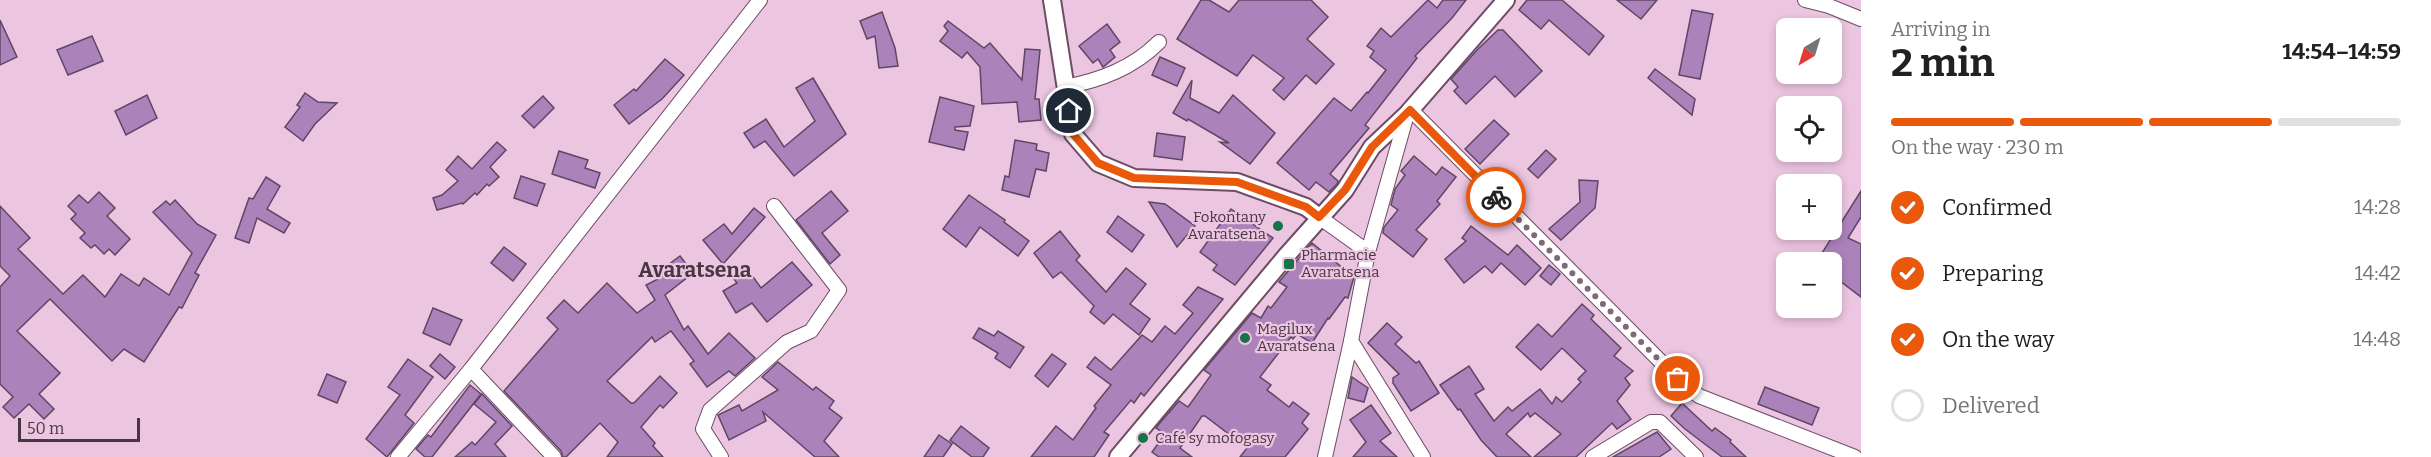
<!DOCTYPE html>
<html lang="en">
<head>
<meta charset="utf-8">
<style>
  body { margin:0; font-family:Bitter,serif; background:#f2f2f2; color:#202124; height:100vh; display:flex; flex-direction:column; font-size:22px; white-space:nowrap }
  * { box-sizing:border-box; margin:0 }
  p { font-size:20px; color:#757577 }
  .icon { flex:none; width:33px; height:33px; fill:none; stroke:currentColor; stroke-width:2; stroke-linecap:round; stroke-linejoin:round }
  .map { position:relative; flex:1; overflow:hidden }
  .sheet { display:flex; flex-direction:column; background:#fff; width:570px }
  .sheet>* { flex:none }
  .needle { width:39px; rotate:218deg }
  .fabs { position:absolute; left:1776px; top:18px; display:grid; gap:12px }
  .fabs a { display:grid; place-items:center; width:66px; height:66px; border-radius:9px; background:#fff; box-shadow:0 3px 9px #0003; font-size:30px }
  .scale { position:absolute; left:18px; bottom:15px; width:122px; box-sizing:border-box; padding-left:6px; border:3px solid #473742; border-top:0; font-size:16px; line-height:21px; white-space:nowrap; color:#473742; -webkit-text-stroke:4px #ecc5e0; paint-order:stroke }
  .pin { position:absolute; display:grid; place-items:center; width:51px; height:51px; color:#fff; margin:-26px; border:3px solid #fff; border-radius:50%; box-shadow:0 2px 6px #0007 }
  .courier { position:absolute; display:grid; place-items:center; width:60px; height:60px; margin:-30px; border:4px solid #ea580c; border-radius:50%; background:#fff; color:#222; box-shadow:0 2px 8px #0007 }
  .summary em { font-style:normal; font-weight:700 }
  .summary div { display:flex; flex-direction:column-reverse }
  .summary { display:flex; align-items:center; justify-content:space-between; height:102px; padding:0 30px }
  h1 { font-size:39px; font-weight:700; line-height:45px }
  .bar { display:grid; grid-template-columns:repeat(4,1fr); gap:9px 6px; align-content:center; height:72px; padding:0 30px }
  .bar i { height:8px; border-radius:4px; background:#e0e0e0 }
  .bar .on { background:#ea580c }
  .bar p { grid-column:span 4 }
  ol { padding:0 30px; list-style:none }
  li { display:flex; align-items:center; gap:18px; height:66px }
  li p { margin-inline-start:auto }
  li .icon { padding:6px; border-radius:50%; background:#ea580c; color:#fff; stroke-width:4 }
  li:last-child { color:#757577 }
  li i { width:33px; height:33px; border:3px solid #e0e0e0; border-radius:50% }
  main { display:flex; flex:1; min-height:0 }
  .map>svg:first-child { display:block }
  .building { fill:#ac82bb; stroke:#5d4765; stroke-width:1.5 }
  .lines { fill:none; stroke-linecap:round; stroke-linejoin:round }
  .minor-casing { stroke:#6d4c64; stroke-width:16 }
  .tertiary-casing { stroke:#6d4c64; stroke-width:20 }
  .minor { stroke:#fff; stroke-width:14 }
  .tertiary { stroke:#fff; stroke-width:16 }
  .done { stroke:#816979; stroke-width:6; stroke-dasharray:0 10.8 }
  .route { stroke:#ea580c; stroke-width:8 }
  .poi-dot { fill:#177348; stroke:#ecc5e0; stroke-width:2 }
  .labels { text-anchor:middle; stroke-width:4.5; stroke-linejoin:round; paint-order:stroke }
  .poi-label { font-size:15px; fill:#473742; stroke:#ecc5e0; text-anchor:start }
  .district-label { font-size:21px; font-weight:bold; fill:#473742; stroke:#ecc5e0 }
</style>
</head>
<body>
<main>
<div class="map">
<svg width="1861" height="457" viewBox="0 0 1861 457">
  <rect width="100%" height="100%" fill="#ecc5e0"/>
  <g class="building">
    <path d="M1201,0H1209L1229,12L1239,0H1311L1328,17L1307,39L1334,64L1316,84L1306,75L1284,100L1273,90L1284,78L1253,55L1237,76L1177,39Z"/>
    <path d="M1428,0L1437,8L1443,0H1466L1452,18L1415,56L1417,58L1365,125L1369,128L1330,174L1338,181L1337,184L1329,192L1316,182L1309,190L1277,163L1334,98L1351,111L1367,92L1368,93L1386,70L1370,57L1374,51L1367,46L1381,28L1391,37Z"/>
    <path d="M1527,0H1562L1604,36L1589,55L1549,20L1541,29L1519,10Z"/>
    <path d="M1617,0H1657L1641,19Z"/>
    <path d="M1692,10L1713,14L1700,79L1679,75Z"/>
    <path d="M882,12L895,48L898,66L879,68L875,36L867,39L860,21Z"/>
    <path d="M0,20L17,57L0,65Z"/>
    <path d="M948,21L984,48L990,43L1022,80L1025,49L1040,50L1035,99H1039L1041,120L1019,122L1017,102L982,104L980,67L967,52L962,58L940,41L948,31L944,26Z"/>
    <path d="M1107,24L1120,42L1110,50L1115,57L1103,67L1098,59L1093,63L1079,46Z"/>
    <path d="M1498,30H1503L1542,71L1515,97L1495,76L1466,104L1454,91L1458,87L1451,79L1478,49Z"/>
    <path d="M92,36L103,61L68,75L57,50Z"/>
    <path d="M1160,57L1185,68L1177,86L1152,75Z"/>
    <path d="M665,59L684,75L662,99L629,124L614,105L634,89L636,91Z"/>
    <path d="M1655,69L1695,99L1692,115L1648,78Z"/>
    <path d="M813,78L846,134L794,176L765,141L754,148L744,133L766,119L784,147L815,121L796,88Z"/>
    <path d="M1192,80L1190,98L1219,113L1233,95L1275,133L1250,164L1220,142L1229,143L1188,119L1187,121L1173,113Z"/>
    <path d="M305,93L318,102L337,103L315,124L303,141L285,127L300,107L297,105Z"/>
    <path d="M147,95L157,118L126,135L115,111Z"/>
    <path d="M543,96L554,108L534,128L522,116Z"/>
    <path d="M940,97L974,106L970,126L955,127V130L968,132L964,150L929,142Z"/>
    <path d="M1494,120L1509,134L1480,164L1465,149Z"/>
    <path d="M1157,133L1185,137L1182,160L1154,156Z"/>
    <path d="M1015,140L1037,144L1036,150L1049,153L1046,171L1036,169L1029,197L1002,190L1005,176L1009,177Z"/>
    <path d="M497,142L506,150L490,167L499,177L489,186L487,184L477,195L475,193L463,204L462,203L437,210L433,198L442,195L458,181L446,170L458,156L472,169Z"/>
    <path d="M1546,150L1556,159L1538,178L1528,169Z"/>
    <path d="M559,151L588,160L585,168L600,173L595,188L552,174Z"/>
    <path d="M1414,156L1436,175L1442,167L1456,177L1437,201L1440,204L1416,230L1427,239L1413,257L1383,233L1384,227L1398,210L1391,205L1395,189L1405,175L1401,171Z"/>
    <path d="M521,176L545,184L537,206L514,198Z"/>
    <path d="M266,177L280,186L267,209L290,223L284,233L257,218L249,243L235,238L249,198L253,199Z"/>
    <path d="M1579,180L1598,181L1595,208L1561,240L1549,229L1580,202Z"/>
    <path d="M831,191L848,211L822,233L840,255L830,264L796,220Z"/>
    <path d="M1861,191V217L1848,238L1861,244V297L1832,275V259L1822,253Z"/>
    <path d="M99,192L115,208L107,216L130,239L115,255L109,249L104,254L95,245L91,248L80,238L85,233L71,219L76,214L68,206L79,195L88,203Z"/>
    <path d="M969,195L1005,220L1004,222L1029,241L1018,256L980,227L966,247L943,229Z"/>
    <path d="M175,200L197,224L216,235L195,273L199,275L182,308L179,307L144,362L124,349L112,361L50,299L17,331L60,373L39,394L54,409L44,419L29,404L14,418L3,407L13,397L0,384V287L10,276L0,266V206L30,238L18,249L63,294L83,275L105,297L121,274L139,286L144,278L169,295L192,253L153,212L166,201L170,205Z"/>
    <path d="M1149,202L1165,204L1195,226L1177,247Z"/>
    <path d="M754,208L765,217L723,264L703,240L724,224L732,234Z"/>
    <path d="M1231,209L1273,238L1235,285L1213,270L1217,265L1200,252Z"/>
    <path d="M1118,216L1144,235L1132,252L1107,232Z"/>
    <path d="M1471,226L1508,255L1517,245L1541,268L1525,285L1501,263L1492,273L1485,266L1464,283L1445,259L1466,241L1462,238Z"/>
    <path d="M1060,231L1080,256L1076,260L1106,292L1126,268L1146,284L1130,304L1150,319L1139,335L1113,314L1104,324L1090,312L1094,306L1061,272L1053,278L1034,253Z"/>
    <path d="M1312,243L1354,277L1348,298L1345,297L1329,319L1328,318L1312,343L1297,334L1293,339L1291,337L1260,377L1271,385L1267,390L1289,407L1293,402L1309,414L1302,423L1308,429L1285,457H1240L1247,448L1205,416H1202L1180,448L1192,457H1159L1152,452L1165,434L1156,428L1159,424L1179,401L1188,407L1211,375L1204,370L1252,313L1261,318L1268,306L1271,308L1287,287L1279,282Z"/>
    <path d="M504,247L526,264L513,281L491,263Z"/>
    <path d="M680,256L693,273L665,295L684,330L688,326L708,354L729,333L755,358L735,376L729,371L707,387L690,364L694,361L671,331L655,342L652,337L607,381L631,403H634L660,376L677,393L663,408L660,405L641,427L655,443L653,446L663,457H607L618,442L600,423L566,457H563L561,451L504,391L558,329L547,318L564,300L578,313L607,283L637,313L655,300L646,285L660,278L657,273Z"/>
    <path d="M792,262L812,285L767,322L752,303L736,313L723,291L737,283L731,275L744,264L761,288Z"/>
    <path d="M1549,265L1560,274L1551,285L1540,276Z"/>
    <path d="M1198,287L1223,299L1144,396L1141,393L1134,403L1131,400L1104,432L1109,435L1094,457H1031L1056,426L1073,440L1096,408L1094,406L1111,385L1087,367L1095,357L1111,370L1142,335L1152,342L1165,326L1175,334L1193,313L1183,305Z"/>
    <path d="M1582,304L1594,315L1591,319L1621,348L1614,356L1633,371L1625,378L1630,385L1617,401L1631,419L1617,429L1612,423L1576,457H1534L1561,434L1535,413L1530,417L1528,413L1506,434L1531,457H1497L1481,440L1460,409L1458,410L1440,385L1469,366L1484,389L1475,394L1494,421L1508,407L1512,411L1540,389L1552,404L1556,397L1562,402L1581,382L1578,379L1586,371L1562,348L1541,370L1516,347L1538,324L1552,337Z"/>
    <path d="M433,308L462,320L450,345L423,333Z"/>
    <path d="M1387,323L1402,337L1395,344L1416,363L1419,361L1439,393L1411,411L1393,383V378L1399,374L1368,343Z"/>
    <path d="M979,328L994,336L998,331L1024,347L1010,368L995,358L998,353L973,338Z"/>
    <path d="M440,354L455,367L445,379L430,366Z"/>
    <path d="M1052,354L1066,364L1048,387L1035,376Z"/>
    <path d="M408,359L433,377L405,415L414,423L387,457L366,439L400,395L388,387Z"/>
    <path d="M778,362L813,390L816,387L834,401L829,408L842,418L824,441L839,457H815L763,412L766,421L729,440L718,415L739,405L742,411L778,390L762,377Z"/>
    <path d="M327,374L346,382L337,403L318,395Z"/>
    <path d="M1352,377L1368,388L1364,402L1348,398Z"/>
    <path d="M470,385L481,394L432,457H425L416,449L428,435L431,437Z"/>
    <path d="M1765,387L1819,408L1812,425L1758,404Z"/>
    <path d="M482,394L512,426L495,444L506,457H455L472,442L475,445L496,422L474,404Z"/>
    <path d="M1682,403L1712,431L1715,428L1731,440L1730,442L1746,457H1722L1685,429L1671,416Z"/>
    <path d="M1371,405L1391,433L1380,441L1397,457H1353L1366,442L1350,420Z"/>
    <path d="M961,426L989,448L983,457H972L950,440Z"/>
    <path d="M1657,432L1671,449L1659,457H1613Z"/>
    <path d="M939,435L952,444L943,457H924Z"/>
  </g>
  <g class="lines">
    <defs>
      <g id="minor">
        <path d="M1805,0L1829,6L1861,19"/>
        <path d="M1065,87C1101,80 1133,68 1159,42"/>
        <path d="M1410,109L1678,379L1699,396L1855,457"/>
        <path d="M1319,217L1368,252"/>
        <path d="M1351,341L1423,457"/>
        <path d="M471,369L554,457"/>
        <path d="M398,457L471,369L760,0"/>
        <path d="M721,457L703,429L710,410L787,342L811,331L839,290L774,206"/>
        <path d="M1325,457L1351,341L1368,252L1407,114"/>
        <path d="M1593,457L1651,422H1660L1696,457"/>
      </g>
      <g id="tertiary">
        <path d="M1052,0L1073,134L1098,163L1134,178L1237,182L1306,207L1319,217"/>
        <path d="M1118,457L1287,255L1345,190L1372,147L1407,114L1506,0"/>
      </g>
    </defs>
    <use href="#minor" class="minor-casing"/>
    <use href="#tertiary" class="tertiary-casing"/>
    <use href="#minor" class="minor"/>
    <use href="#tertiary" class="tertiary"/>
  </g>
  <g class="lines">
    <path class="done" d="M1496,197L1678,379"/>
    <path class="route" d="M1069,111L1073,134L1098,163L1134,178L1237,182L1306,207L1319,217L1345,190L1372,147L1410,110L1496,197"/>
  </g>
  <g class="poi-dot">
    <circle cx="1278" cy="226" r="6"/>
    <rect x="1283" y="258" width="12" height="12" rx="3"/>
    <circle cx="1245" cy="338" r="6"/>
    <circle cx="1143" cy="438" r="6"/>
  </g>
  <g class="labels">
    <g class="poi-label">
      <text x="1266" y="222" text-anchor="end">Fokontany<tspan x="1266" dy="17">Avaratsena</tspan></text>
      <text x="1301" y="260">Pharmacie<tspan x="1301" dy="17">Avaratsena</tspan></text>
      <text x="1257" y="334">Magilux<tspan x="1257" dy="17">Avaratsena</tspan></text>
      <text x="1155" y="443">Café sy mofogasy</text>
    </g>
    <g class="district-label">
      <text x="695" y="277">Avaratsena</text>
    </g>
  </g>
</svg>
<div class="fabs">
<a><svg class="needle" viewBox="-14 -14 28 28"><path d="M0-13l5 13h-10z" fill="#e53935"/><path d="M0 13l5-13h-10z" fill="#757577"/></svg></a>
<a><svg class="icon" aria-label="locate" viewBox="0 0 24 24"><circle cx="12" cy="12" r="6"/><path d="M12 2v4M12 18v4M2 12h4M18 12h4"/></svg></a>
<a>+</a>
<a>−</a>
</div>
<div class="scale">50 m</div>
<div class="pin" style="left:1678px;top:379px;background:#ea580c"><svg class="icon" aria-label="bag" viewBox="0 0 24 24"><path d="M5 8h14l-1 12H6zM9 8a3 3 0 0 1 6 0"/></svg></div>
<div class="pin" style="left:1069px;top:111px;background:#1f2937"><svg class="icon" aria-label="home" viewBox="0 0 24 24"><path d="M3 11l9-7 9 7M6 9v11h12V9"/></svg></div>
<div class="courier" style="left:1496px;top:197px"><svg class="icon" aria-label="bike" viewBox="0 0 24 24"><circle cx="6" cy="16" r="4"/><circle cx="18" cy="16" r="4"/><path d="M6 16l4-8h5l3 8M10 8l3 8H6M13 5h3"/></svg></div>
</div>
<section class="sheet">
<div class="summary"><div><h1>2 min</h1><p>Arriving in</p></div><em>14:54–14:59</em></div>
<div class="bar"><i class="on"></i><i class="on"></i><i class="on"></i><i></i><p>On the way · 230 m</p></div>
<ol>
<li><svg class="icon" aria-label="check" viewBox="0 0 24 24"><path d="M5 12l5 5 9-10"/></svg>Confirmed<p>14:28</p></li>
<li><svg class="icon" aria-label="check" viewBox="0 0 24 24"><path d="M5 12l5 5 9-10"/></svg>Preparing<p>14:42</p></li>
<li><svg class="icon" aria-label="check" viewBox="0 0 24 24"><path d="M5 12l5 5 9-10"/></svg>On the way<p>14:48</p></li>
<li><i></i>Delivered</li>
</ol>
</section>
</main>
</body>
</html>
